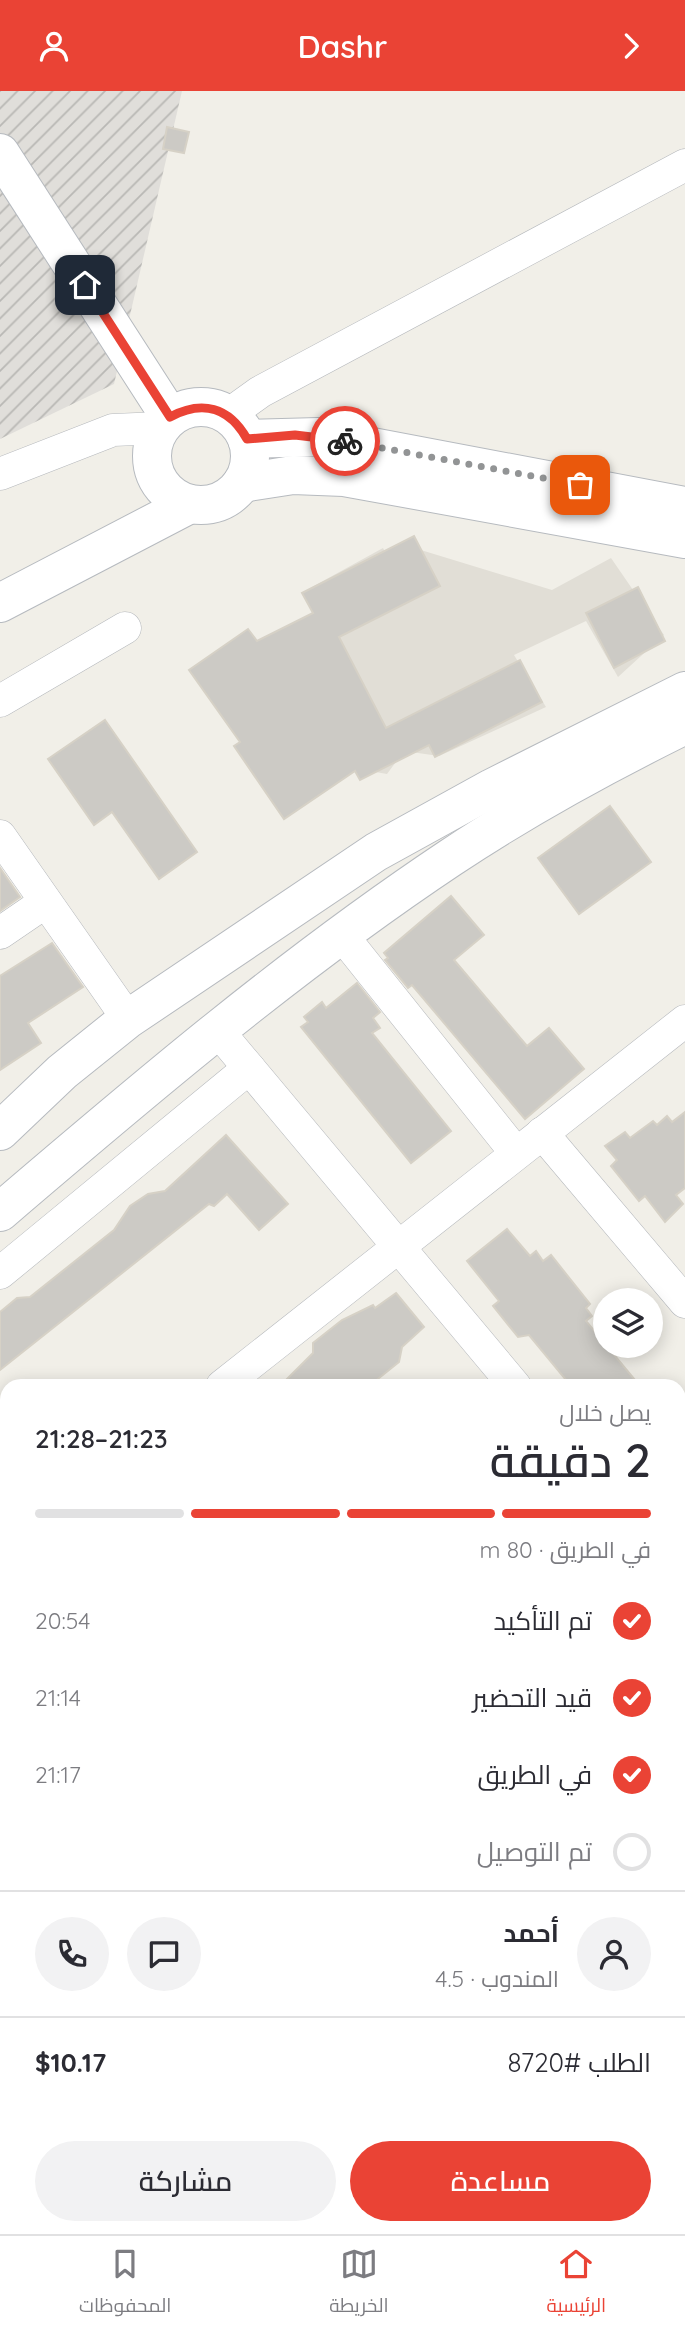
<!DOCTYPE html>
<html lang="ar">
<head>
<meta charset="utf-8">
<style>
  body { margin:0; font-family:Quicksand,Cairo,sans-serif; background:#f2f2f3; color:#2b2b33; direction:rtl; height:100vh; display:flex; flex-direction:column; font-size:26px; white-space:nowrap }
  * { box-sizing:border-box; margin:0 }
  p { font-size:23px; color:#7c7c81 }
  .icon { flex:none; width:38px; height:38px; fill:none; stroke:currentColor; stroke-width:2; stroke-linecap:round; stroke-linejoin:round }
  .map { position:relative; flex:1; overflow:hidden; direction:ltr }
  .details { position:absolute; left:0px; top:1288px; width:686px; height:856px; display:flex; flex-direction:column; background:#fff; border-radius:21px 21px 0 0; box-shadow:0 4px 18px #0003; direction:rtl }
  .details>* { flex:none }
  .buttons { position:absolute; left:593px; top:1197px; display:grid; gap:14px }
  .buttons a { display:grid; place-items:center; width:70px; height:70px; border-radius:50%; background:#fff; box-shadow:0 4px 18px #0003; font-size:35px }
  .pin { position:absolute; display:grid; place-items:center; width:60px; height:60px; color:#fff; margin:-30px; border-radius:14px; box-shadow:0 4px 10px #0006 }
  .courier { position:absolute; display:grid; place-items:center; width:70px; height:70px; margin:-35px; border:5px solid #ea4335; border-radius:50%; background:#fff; color:#222; box-shadow:0 2px 9px #0007 }
  .head em { font-style:normal; font-weight:600 }
  .head div { display:flex; flex-direction:column-reverse }
  .head { display:flex; align-items:center; justify-content:space-between; height:119px; padding:0 35px }
  h1 { font-size:46px; font-weight:600; line-height:52px }
  .bar { display:grid; grid-template-columns:repeat(4,1fr); gap:10px 7px; align-content:center; height:84px; padding:0 35px }
  .bar i { height:9px; border-radius:5px; background:#e1e1e2 }
  .bar .on { background:#ea4335 }
  .bar p { grid-column:span 4 }
  .line { display:flex; align-items:center; gap:18px; padding:0 35px; border-top:2px solid #e1e1e2 }
  .line div { flex:1 }
  .round { display:grid; place-items:center; flex:none; width:74px; height:74px; border-radius:37px; background:#f2f2f3 }
  ol { padding:0 35px; list-style:none }
  li { display:flex; align-items:center; gap:21px; height:77px }
  li p { margin-inline-start:auto }
  li .icon { padding:7px; border-radius:50%; background:#ea4335; color:#fff; stroke-width:4 }
  li:last-child { color:#7c7c81 }
  li i { width:38px; height:38px; border:4px solid #e1e1e2; border-radius:50% }
  .cta { display:flex; gap:14px; margin-top:auto; padding:14px 35px }
  .cta a { flex:1; height:80px; border-radius:42px; background:#ea4335; color:#fff; font-size:28px; font-weight:600; line-height:80px; text-align:center }
  .cta a+a { background:#f2f2f3; color:#2b2b33 }
  header { display:flex; justify-content:space-between; align-items:center; height:91px; padding:0 35px; background:#ea4335; color:#fff; font-size:32px; font-weight:600 }
  .menu { display:flex; justify-content:space-around; align-items:center; height:98px; border-top:2px solid #e1e1e2; background:#fff; font-size:19px; color:#7c7c81 }
  .menu a { display:grid; justify-items:center; gap:4px }
  .menu .on { color:#ea4335 }
  .map>svg:first-child { display:block }
  .industrial { fill:url(#industrial-furrows) }
  .education { fill:#e1ded6 }
  .pitch { fill:#c5e8c5 }
  .building { fill:#cccac5; stroke:#d6d1c6; stroke-width:2 }
  .lines { fill:none; stroke-linecap:round; stroke-linejoin:round }
  .lane-casing { stroke:#b5b8bc; stroke-width:18 }
  .street-casing { stroke:#b5b8bc; stroke-width:33 }
  .secondary-casing { stroke:#b6babf; stroke-width:40 }
  .lane { stroke:#fff; stroke-width:16 }
  .street { stroke:#fff; stroke-width:32 }
  .secondary { stroke:#fff; stroke-width:38 }
  .done { stroke:#929495; stroke-width:7; stroke-dasharray:0 12.6 }
  .route { stroke:#ea4335; stroke-width:9 }
</style>
</head>
<body>
<header><svg class="icon" aria-label="forward" viewBox="0 0 24 24"><path d="M9 5l7 7-7 7"/></svg>Dashr<svg class="icon" aria-label="person" viewBox="0 0 24 24"><circle cx="12" cy="8" r="4"/><path d="M4 21q1-7 8-7t8 7"/></svg></header>
<div class="map">
<svg width="685" height="2143" viewBox="0 0 685 2143">
  <defs>
    <pattern id="industrial-furrows" width="10" height="10" patternUnits="userSpaceOnUse" patternTransform="scale(1.75)"><rect width="10" height="10" fill="#e0deda"/><path d="M-1 1l2-2M0 10L10 0M9 11l2-2" fill="none" stroke="#b9b8b5"/></pattern>
  </defs>
  <rect width="100%" height="100%" fill="#f1efe8"/>
  <path class="industrial" d="M0,0H182L114,293L0,348Z"/>
  <path class="education" d="M411,456L552,499L611,467L664,544L618,586L586,530L514,564L546,616L439,665L404,660L387,683L370,680L312,551L313,515L303,501L383,457L388,467Z"/>
  <path class="pitch" d="M685,1876V2020L679,2025V1881Z"/>
  <g class="building">
    <path d="M167,36L189,41L184,62L163,58Z"/>
    <path d="M414,445L440,495L339,546L386,637L520,569L542,611L435,666L429,654L360,689L355,680L284,728L234,655L240,651L189,579L248,538L257,550L313,522L302,502Z"/>
    <path d="M638,496L665,550L614,577L586,522Z"/>
    <path d="M105,629L197,761L159,788L112,721L94,734L48,668Z"/>
    <path d="M610,715L651,771L579,823L538,767Z"/>
    <path d="M0,777L20,806L0,820Z"/>
    <path d="M451,805L484,844L454,869L527,955L549,937L584,978L525,1028L412,894L408,897L385,869L388,867L384,862Z"/>
    <path d="M52,852L83,896L28,932L41,952L0,979V885Z"/>
    <path d="M357,892L380,921L373,927L380,937L372,942L451,1040L411,1072L301,936L308,931L304,926L322,911L326,917Z"/>
    <path d="M685,1021V1097L676,1104L683,1113L665,1131L645,1105L639,1110L611,1075L617,1069L605,1055L625,1041L630,1047L653,1030L657,1034L667,1025L672,1031Z"/>
    <path d="M226,1044L288,1113L259,1139L227,1103L214,1115L209,1113L0,1279V1221L17,1207L30,1206L114,1139L130,1115L148,1103L165,1100Z"/>
    <path d="M507,1138L530,1165L536,1160L543,1170L551,1164L590,1213L586,1217L592,1225L586,1230L640,1295H571L529,1244L518,1246L493,1215L499,1210L467,1170Z"/>
    <path d="M396,1202L424,1236L402,1256L399,1271L369,1295H280L313,1262V1252L342,1229L373,1214L375,1217Z"/>
  </g>
  <g class="lines">
    <defs>
      <path id="lane" d="M679,1822L685,1817"/>
      <g id="street">
        <path d="M228,324L260,301L685,74"/>
        <path d="M0,383L113,339L160,337"/>
        <path d="M0,610L125,537"/>
        <path d="M0,745L128,928"/>
        <path d="M0,842L44,812"/>
        <path d="M341,843L516,1062"/>
        <path d="M218,940L515,1295"/>
        <path d="M542,1042L685,1211"/>
        <path d="M0,1182L249,977"/>
        <path d="M222,1295L685,930"/>
        <path d="M679,1477L685,1472"/>
        <path d="M0,1494L7,1503"/>
        <path d="M679,1497L685,1505"/>
        <path d="M0,1756L7,1751"/>
        <path d="M0,2020L7,2029"/>
        <path d="M679,2048L685,2044"/>
        <path d="M94,2137L99,2143"/>
        <path d="M502,2137L507,2143"/>
        <path d="M138,2143L145,2137"/>
        <path d="M548,2143L557,2137"/>
      </g>
      <g id="secondary">
        <path d="M0,62L170,326"/>
        <circle cx="201" cy="365" r="49"/>
        <path d="M247,348L319,346L685,415"/>
        <path d="M242,392L293,384L344,386L685,448"/>
        <path d="M0,512L190,413"/>
        <path d="M0,1040L62,981L128,928L376,761L492,697L685,600"/>
        <path d="M0,1121C145,997 291,873 450,767C525,717 604,674 685,634"/>
      </g>
    </defs>
    <use href="#lane" class="lane-casing"/>
    <use href="#street" class="street-casing"/>
    <use href="#secondary" class="secondary-casing"/>
    <use href="#lane" class="lane"/>
    <use href="#street" class="street"/>
    <use href="#secondary" class="secondary"/>
  </g>
  <g class="lines">
    <path class="done" d="M345,350L580,394"/>
    <path class="route" d="M85,194L170,326C202,309 229,316 247,348L295,344L345,350"/>
  </g>
</svg>
<div class="buttons">
<a><svg class="icon" aria-label="layers" viewBox="0 0 24 24"><path d="M12 4l9 5-9 5-9-5zM3 14l9 5 9-5"/></svg></a>
</div>
<div class="pin" style="left:580px;top:394px;background:#ea580c"><svg class="icon" aria-label="bag" viewBox="0 0 24 24"><path d="M5 8h14l-1 12H6zM9 8a3 3 0 0 1 6 0"/></svg></div>
<div class="pin" style="left:85px;top:194px;background:#1f2937"><svg class="icon" aria-label="home" viewBox="0 0 24 24"><path d="M3 11l9-7 9 7M6 9v11h12V9"/></svg></div>
<div class="courier" style="left:345px;top:350px"><svg class="icon" aria-label="bike" viewBox="0 0 24 24"><circle cx="6" cy="16" r="4"/><circle cx="18" cy="16" r="4"/><path d="M6 16l4-8h5l3 8M10 8l3 8H6M13 5h3"/></svg></div>
<section class="details">
<div class="head"><div><h1>2 دقيقة</h1><p>يصل خلال</p></div><em>21:23–21:28</em></div>
<div class="bar"><i class="on"></i><i class="on"></i><i class="on"></i><i></i><p>في الطريق · 80 m</p></div>
<ol>
<li><svg class="icon" aria-label="check" viewBox="0 0 24 24"><path d="M5 12l5 5 9-10"/></svg>تم التأكيد<p>20:54</p></li>
<li><svg class="icon" aria-label="check" viewBox="0 0 24 24"><path d="M5 12l5 5 9-10"/></svg>قيد التحضير<p>21:14</p></li>
<li><svg class="icon" aria-label="check" viewBox="0 0 24 24"><path d="M5 12l5 5 9-10"/></svg>في الطريق<p>21:17</p></li>
<li><i></i>تم التوصيل</li>
</ol>
<div class="line" style="height:126px"><a class="round"><svg class="icon" aria-label="person" viewBox="0 0 24 24"><circle cx="12" cy="8" r="4"/><path d="M4 21q1-7 8-7t8 7"/></svg></a><div><b>أحمد</b><p>المندوب · 4.5</p></div><a class="round"><svg class="icon" aria-label="chat" viewBox="0 0 24 24"><path d="M4 5h16v11H9l-5 4z"/></svg></a><a class="round"><svg class="icon" aria-label="phone" viewBox="0 0 24 24"><path d="M5 4h4l2 5-3 2q2 4 5 5l2-3 5 2v4C11 20 4 13 5 4z"/></svg></a></div>
<div class="line" style="height:91px"><div>الطلب #8720</div><b>$10.17</b></div>
<div class="cta"><a>مساعدة</a><a>مشاركة</a></div>
</section>
</div>
<nav class="menu">
<a class="on"><svg class="icon" aria-label="home" viewBox="0 0 24 24"><path d="M3 11l9-7 9 7M6 9v11h12V9"/></svg>الرئيسية</a>
<a><svg class="icon" aria-label="map" viewBox="0 0 24 24"><path d="M3 6l6-2 6 2 6-2v14l-6 2-6-2-6 2zM9 4v14M15 6v14"/></svg>الخريطة</a>
<a><svg class="icon" aria-label="saved" viewBox="0 0 24 24"><path d="M7 4h10v16l-5-4-5 4z"/></svg>المحفوظات</a>
</nav>
</body>
</html>
